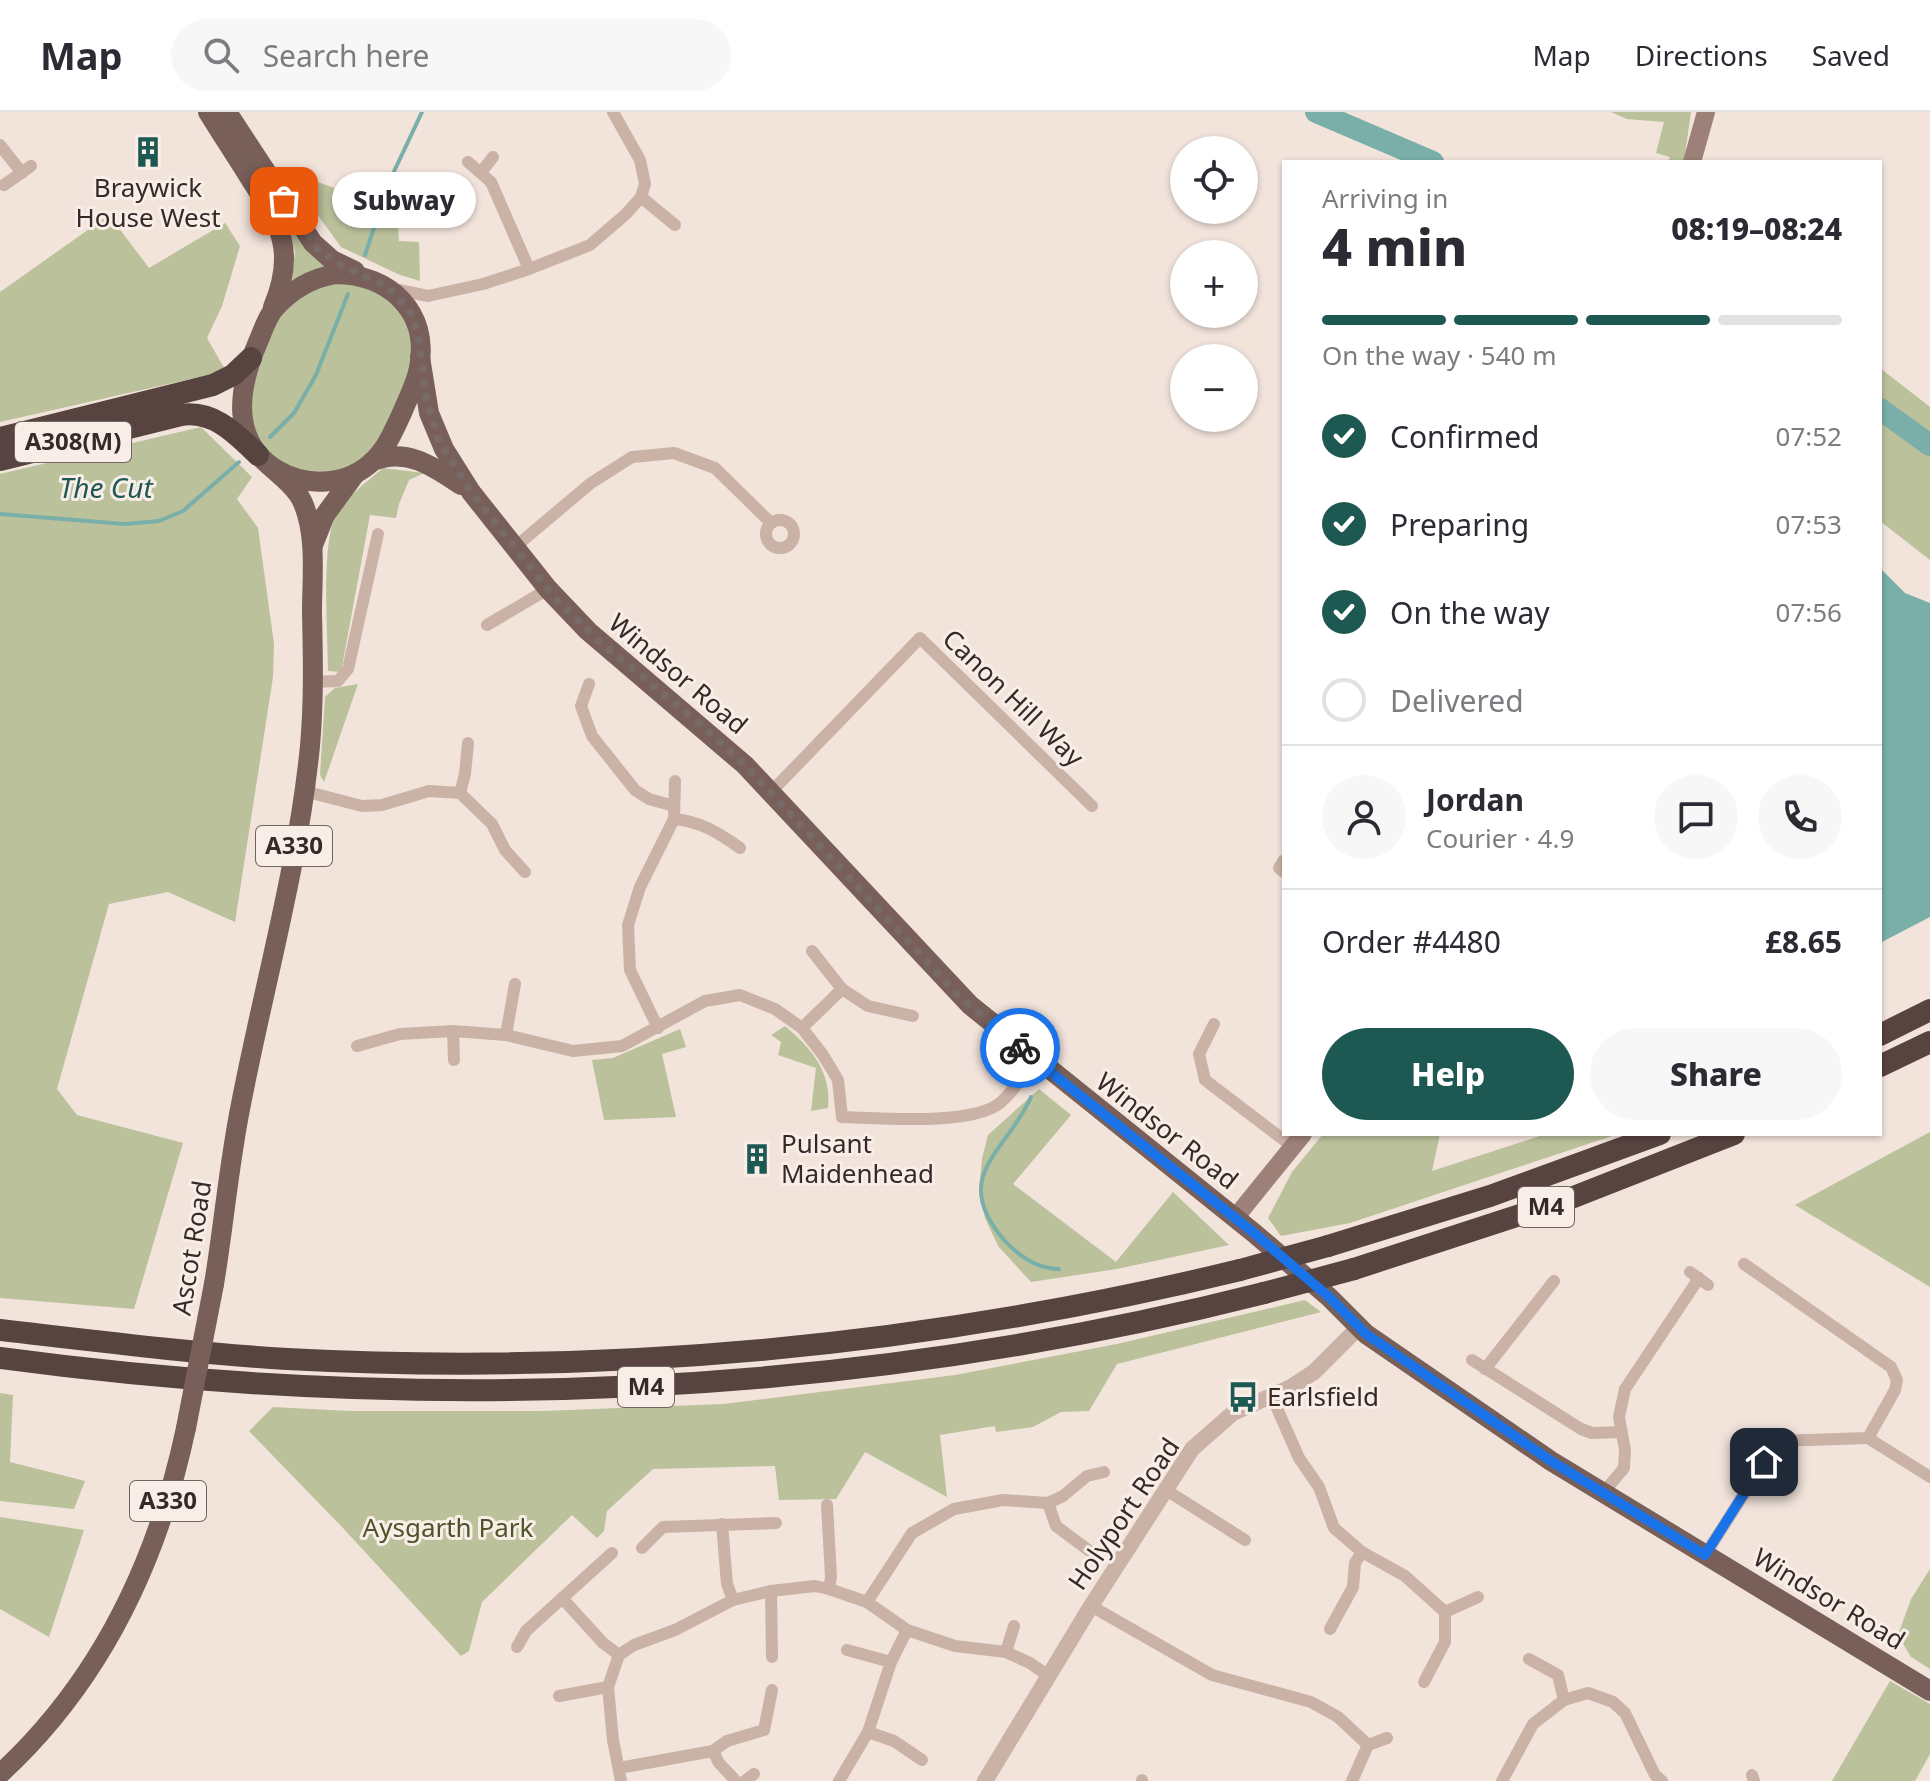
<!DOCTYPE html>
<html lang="en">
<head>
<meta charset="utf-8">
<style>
  body { margin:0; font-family:"Noto Sans",sans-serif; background:#f7f7f7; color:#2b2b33; height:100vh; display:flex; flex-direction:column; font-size:30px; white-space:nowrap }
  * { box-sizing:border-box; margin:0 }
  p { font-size:26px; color:#7c7c81 }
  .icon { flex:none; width:44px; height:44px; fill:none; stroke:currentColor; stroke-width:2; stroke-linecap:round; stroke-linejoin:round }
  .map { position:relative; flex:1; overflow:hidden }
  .panel { position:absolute; left:1282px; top:48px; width:600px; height:976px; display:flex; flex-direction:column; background:#fff; border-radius:0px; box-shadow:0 2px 6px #0004 }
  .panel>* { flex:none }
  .fabs { position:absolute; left:1170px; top:24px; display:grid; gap:16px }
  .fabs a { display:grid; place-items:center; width:88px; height:88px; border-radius:50%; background:#fff; box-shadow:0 2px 6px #0004; font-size:40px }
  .pin { position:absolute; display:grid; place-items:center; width:68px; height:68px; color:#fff; margin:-34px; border-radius:16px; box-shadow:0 4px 12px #0006 }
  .courier { position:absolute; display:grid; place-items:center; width:80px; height:80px; margin:-40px; border:6px solid #1a73e8; border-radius:50%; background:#fff; color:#222; box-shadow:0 2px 10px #0007 }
  .bubble { position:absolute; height:56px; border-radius:28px; background:#fff; box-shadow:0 2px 6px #0004; font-size:26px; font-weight:800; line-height:56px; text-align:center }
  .summary em { font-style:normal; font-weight:800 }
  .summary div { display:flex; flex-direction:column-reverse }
  .summary { display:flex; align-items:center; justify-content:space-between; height:136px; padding:0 40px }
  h1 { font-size:52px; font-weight:800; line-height:60px }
  .bar { display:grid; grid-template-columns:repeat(4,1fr); gap:12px 8px; align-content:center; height:96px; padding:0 40px }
  .bar i { height:10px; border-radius:6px; background:#e1e1e2 }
  .bar .active { background:#1d5853 }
  .bar p { grid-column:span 4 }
  .line { display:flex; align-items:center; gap:20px; padding:0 40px; border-top:2px solid #e1e1e2 }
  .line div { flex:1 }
  .round { display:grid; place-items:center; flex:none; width:84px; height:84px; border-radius:42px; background:#f7f7f7 }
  ol { padding:0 40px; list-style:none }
  li { display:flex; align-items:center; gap:24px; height:88px }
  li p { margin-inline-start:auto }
  li .icon { padding:8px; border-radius:50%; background:#1d5853; color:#fff; stroke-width:4 }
  li:last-child { color:#7c7c81 }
  li i { width:44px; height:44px; border:4px solid #e1e1e2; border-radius:50% }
  .button { display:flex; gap:16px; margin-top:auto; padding:16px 40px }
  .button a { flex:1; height:92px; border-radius:48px; background:#1d5853; color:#fff; font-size:32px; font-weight:800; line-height:92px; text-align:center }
  .button a+a { background:#f7f7f7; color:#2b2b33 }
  header { display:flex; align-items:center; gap:48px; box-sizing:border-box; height:112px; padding:0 40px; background:#fff; border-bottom:2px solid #e1e1e2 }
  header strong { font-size:38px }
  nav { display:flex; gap:44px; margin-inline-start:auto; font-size:28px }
  .search { width:560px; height:72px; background:#f7f7f7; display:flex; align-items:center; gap:20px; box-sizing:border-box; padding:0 28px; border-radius:44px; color:#7c7c81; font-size:30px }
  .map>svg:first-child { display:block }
  .green { fill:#bac19b }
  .water { fill:#7aafa9 }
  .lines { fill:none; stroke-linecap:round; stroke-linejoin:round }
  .stream { stroke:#7aafa9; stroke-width:4 }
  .river { stroke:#7aafa9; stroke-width:22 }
  .minor { stroke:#cab2a7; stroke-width:12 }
  .tertiary { stroke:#cab2a7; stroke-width:16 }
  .secondary { stroke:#9d8078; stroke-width:18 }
  .primary { stroke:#785f59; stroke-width:20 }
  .motorway { stroke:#57433f; stroke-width:22 }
  .primary-bridge { stroke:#785f59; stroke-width:20 }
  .motorway-bridge { stroke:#57433f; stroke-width:22 }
  .done { stroke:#786b67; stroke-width:8; stroke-dasharray:0 14.4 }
  .route { stroke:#1a73e8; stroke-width:10 }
  .labels { text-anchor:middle; stroke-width:6; stroke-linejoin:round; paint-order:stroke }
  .shield { fill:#f9eee7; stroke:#706561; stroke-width:2 }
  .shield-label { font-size:24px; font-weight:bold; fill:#362a28 }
  .poi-label { font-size:26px; fill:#362a28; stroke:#f9eee7; text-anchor:start }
  .street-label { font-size:26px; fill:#362a28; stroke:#f9eee7 }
  .park-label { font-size:26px; fill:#4c542b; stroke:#f9eee7 }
  .water-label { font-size:28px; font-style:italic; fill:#1d5853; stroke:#f9eee7 }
</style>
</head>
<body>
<header>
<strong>Map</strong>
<div class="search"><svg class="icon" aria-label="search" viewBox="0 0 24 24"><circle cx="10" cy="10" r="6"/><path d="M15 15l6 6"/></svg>Search here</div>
<nav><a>Map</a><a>Directions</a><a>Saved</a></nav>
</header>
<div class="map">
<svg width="1930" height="1669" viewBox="0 0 1930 1669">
  <rect width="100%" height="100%" fill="#f2e4db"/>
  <g class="green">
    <path d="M1611,0H1691L1684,49L1668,50L1670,45L1656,41L1664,10L1627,7Z"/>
    <path d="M315,69L397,99L399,129L419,130L420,169L400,163L341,135L304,84Z"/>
    <path d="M281,96L328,153L292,168L295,139Z"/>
    <path d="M109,103L149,156L225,111L240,134L222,194L207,226L226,259L0,310V180Z"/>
    <path d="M327,171C338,172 352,170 363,173C400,184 419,225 409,261C406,271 401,280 397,289C374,343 347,381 284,351C262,340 245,309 248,285C250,270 275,208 285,195C293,185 314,178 327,171Z"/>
    <path d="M1880,256L1930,295V448L1880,409Z"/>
    <path d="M201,315L252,365L237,387L258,416L274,532L273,565L235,810L168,780L109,792L57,977L77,1003L183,1031L134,1197L0,1186V362Z"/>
    <path d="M383,356L424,361L409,368L399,392L396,406L370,403L341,560L328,559C328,523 320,425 338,399C350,382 368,369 383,356Z"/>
    <path d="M358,572L324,670L320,663L325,585L335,576Z"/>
    <path d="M785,914C811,936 832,960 828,996L811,999L816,956L778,943L781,930L771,923Z"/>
    <path d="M680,917L686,935L662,942L676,1005L604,1008L592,948L613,946Z"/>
    <path d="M1039,977L1071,1003L1013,1072L1116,1150L1173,1080L1229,1133L1117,1157L1031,1170L998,1134L985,1106L979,1078L982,1047L988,1023Z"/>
    <path d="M1930,1020V1175L1795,1093Z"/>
    <path d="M1323,1022H1440L1432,1059L1546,1022H1618L1350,1111L1281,1124L1268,1106L1292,1060Z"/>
    <path d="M1305,1188L1321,1200L1117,1252L1089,1299L1061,1300L1033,1315L996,1320L995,1314L940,1323L947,1385L865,1340L836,1387L779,1388L775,1354L653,1357L607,1399L604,1419L597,1426L572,1403L482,1490L469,1539L461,1544L342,1415L249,1319L273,1295L349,1299H542L723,1292L955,1263L1117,1232Z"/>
    <path d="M0,1281L13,1283L10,1350L85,1369L74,1397L0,1389Z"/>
    <path d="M0,1405L84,1418L49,1525L0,1497Z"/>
    <path d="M1930,1457V1557L1911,1545L1898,1523L1911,1487Z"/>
    <path d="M1890,1569L1930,1592V1642L1915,1669H1832Z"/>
  </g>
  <path class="water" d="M1880,456L1905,481L1930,491V805L1880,831Z"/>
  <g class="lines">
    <g class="stream">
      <path d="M365,143L390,68L422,0"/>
      <path d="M270,325L294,301L316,263L348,182"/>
      <path d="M0,402L125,412L159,409L183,399L239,350"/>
      <path d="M1031,985C1007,1040 948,1064 1005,1129C1019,1144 1038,1157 1059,1157"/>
    </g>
    <g class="river">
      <path d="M1316,0L1433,50"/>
      <path d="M1880,297L1930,333"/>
    </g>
    <g class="minor">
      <path d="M0,33L22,61"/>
      <path d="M468,50L491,70L529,157"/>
      <path d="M482,59L493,45"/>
      <path d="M4,73L31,54"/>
      <path d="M641,85L675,113"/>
      <path d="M394,177L428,184L483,172L529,157L590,133L626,102L641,85L645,72L640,48L613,0"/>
      <circle cx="780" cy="422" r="14"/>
      <path d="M515,435L591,371L632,345L674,341L715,356L771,411"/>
      <path d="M487,513L548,477"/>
      <path d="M313,570L338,569L348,557L378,422"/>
      <path d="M589,572L581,594L592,624L635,678L649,687L674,694"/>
      <path d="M304,679L362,694L382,693L429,679L460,681L492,712L505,738L525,760"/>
      <path d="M771,680L920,526L1092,694"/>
      <path d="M460,681L465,662L468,631"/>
      <path d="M674,707C700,709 719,721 740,736"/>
      <path d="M1284,748L1279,756L1284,760"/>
      <path d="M812,839L842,877L868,894L913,904"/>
      <path d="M1214,912L1199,942L1205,968L1293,1035"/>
      <path d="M658,916L630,858L628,813L640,775L674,707L675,669"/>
      <path d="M802,916L842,877"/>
      <path d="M453,919L454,948"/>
      <path d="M506,923L515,872"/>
      <path d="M357,934L400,922L453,919L506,923L573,939L622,934L705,889L740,883L775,897L802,916L823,943L838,968L842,1005C879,1006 971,1014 1000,991C1014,979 1024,962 1036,948"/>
      <path d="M1690,1160L1708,1173"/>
      <path d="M1472,1248L1581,1317L1592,1321L1621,1320"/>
      <path d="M1485,1257L1554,1169"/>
      <path d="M1272,1285L1299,1346L1319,1375L1334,1416L1362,1440L1405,1464L1445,1500"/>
      <path d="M1868,1326L1930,1365"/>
      <path d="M1166,1378L1245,1428"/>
      <path d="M1603,1381L1624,1356L1625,1338L1619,1305L1625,1277L1699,1166"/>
      <path d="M1048,1391L1056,1414L1095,1443"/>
      <path d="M827,1393L831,1465L829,1477"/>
      <path d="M722,1412L727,1472L733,1488"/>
      <path d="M642,1436L663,1415L776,1411"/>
      <path d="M1705,1443L1778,1329L1868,1326L1895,1278L1897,1268L1891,1255L1744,1152"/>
      <path d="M771,1479L772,1545"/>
      <path d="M562,1486L603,1531L619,1543"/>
      <path d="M867,1490L912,1421L954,1397L1003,1388L1048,1391L1063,1384L1087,1364L1104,1360"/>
      <path d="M1091,1494L1212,1563L1311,1590L1338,1605L1368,1633"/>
      <path d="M1330,1517L1353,1475L1355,1451L1362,1440"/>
      <path d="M517,1535L526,1519L612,1441"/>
      <path d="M847,1538L891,1550"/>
      <path d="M1006,1540L1014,1514"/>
      <path d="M1529,1547L1558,1563L1564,1588"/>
      <path d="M1424,1570L1445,1530V1500L1478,1485"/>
      <path d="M559,1584L608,1575"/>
      <path d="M868,1620L894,1629L922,1648"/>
      <path d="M713,1639L719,1651L736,1669"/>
      <path d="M619,1656L713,1639L727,1629L764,1618L772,1578"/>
      <path d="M1752,1663L1754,1669"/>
      <path d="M621,1669L613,1628L608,1575L619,1543L634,1533L675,1518L733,1488L771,1479L815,1474L829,1477L867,1490L907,1518L955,1534L1006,1540L1030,1551L1050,1565"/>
      <path d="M745,1669L754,1662"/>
      <path d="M839,1669L868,1620L891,1550L907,1518"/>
      <path d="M1142,1669V1668"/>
      <path d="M1352,1669L1368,1633L1387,1626"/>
      <path d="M1502,1669L1533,1612L1564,1588L1588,1581L1613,1590L1625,1601L1655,1663L1662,1669"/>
    </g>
    <path class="tertiary" d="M985,1669L1091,1494L1192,1337L1233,1301L1291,1275L1314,1260L1358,1216"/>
    <g class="secondary">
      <path d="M1692,50L1706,0"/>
      <path d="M1235,1106L1303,1022"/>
    </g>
    <g class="primary">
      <path d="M208,0C222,23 237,45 251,68C281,114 296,140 273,195"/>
      <path d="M227,0L313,131L332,148L355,159"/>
      <path d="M336,162C389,162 430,200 419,256C416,272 408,286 402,301C394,318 387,335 374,348C349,373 309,376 279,359C228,330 239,274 258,230C263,219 266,207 274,197C291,178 311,166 336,162Z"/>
      <path d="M420,245L429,301L444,337L471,380L548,477L588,519L745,653L970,893L1254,1121L1329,1185L1366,1222L1551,1349L1930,1579"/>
      <path d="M373,349C407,335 434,355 461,373"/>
      <path d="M313,433L325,403L355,362"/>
      <path d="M214,1172C224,1112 229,1051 241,992C264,873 298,755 310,634C314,589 313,545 312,500C312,465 317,424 303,391C296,374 275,360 262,347"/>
      <path d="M0,1662C100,1570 158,1448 186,1316"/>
    </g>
    <g class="motorway">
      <path d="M0,326L213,273L233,263L251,246"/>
      <path d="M0,348L181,303C214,298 236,322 258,343"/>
      <path d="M1880,923L1930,898"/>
      <path d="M1880,954L1930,930"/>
      <path d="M1328,1134L1490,1084L1660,1022"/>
      <path d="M1354,1157L1566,1088L1734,1022"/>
      <path d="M0,1218C96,1229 191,1241 287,1247C608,1264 928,1234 1240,1158"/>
      <path d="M0,1246C422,1303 850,1286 1264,1181"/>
    </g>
    <path class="primary-bridge" d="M186,1316L214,1172"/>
    <g class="motorway-bridge">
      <path d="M1240,1158L1328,1134"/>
      <path d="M1264,1181L1354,1157"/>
    </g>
  </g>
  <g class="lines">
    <path class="done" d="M284,89L318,137L339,152L388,175L410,199L418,221L426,286L438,327L471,380L556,487L600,530L701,613L745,653L956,881L1020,936"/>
    <path class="route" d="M1020,936L1254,1121L1329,1185L1366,1222L1551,1349L1705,1443L1764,1350"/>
  </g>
  <defs>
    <symbol id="building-bare" viewBox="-9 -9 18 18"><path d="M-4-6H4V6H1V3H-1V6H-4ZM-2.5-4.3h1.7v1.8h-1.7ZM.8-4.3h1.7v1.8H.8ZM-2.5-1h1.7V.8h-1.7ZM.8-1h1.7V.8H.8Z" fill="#1d5853" stroke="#f9eee7" stroke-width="2.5" paint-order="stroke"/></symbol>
    <symbol id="bus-bare" viewBox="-9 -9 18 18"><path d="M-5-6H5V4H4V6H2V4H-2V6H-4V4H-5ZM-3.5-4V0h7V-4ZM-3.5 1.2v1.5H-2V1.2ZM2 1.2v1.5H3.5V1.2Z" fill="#1d5853" stroke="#f9eee7" stroke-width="2.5" paint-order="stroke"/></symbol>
  </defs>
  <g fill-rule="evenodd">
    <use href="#building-bare" x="126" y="18" width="44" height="44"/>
    <use href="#building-bare" x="735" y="1025" width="44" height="44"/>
    <use href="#bus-bare" x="1221" y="1263" width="44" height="44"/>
  </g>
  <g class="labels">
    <g class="shield">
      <rect x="15" y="310" width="116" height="40" rx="6"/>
      <rect x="256" y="714" width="76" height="40" rx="6"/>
      <rect x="1518" y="1075" width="56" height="40" rx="6"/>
      <rect x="618" y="1255" width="56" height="40" rx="6"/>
      <rect x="130" y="1369" width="76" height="40" rx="6"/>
    </g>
    <g class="shield-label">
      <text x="73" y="338">A308(M)</text>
      <text x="294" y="742">A330</text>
      <text x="1546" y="1103">M4</text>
      <text x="646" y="1283">M4</text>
      <text x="168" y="1397">A330</text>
    </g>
    <g class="poi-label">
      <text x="148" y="85" text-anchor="middle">Braywick<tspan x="148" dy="30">House West</tspan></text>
      <text x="781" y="1041">Pulsant<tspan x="781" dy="30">Maidenhead</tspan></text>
      <text x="1267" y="1294">Earlsfield</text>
    </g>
    <g class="street-label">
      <text transform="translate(678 562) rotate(40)" y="9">Windsor Road</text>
      <text transform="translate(1013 586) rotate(44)" y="9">Canon Hill Way</text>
      <text transform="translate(1167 1019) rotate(38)" y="9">Windsor Road</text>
      <text transform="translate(192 1136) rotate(-81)" y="9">Ascot Road</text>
      <text transform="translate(1124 1402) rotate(-56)" y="9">Holyport Road</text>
      <text transform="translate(1829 1487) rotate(31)" y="9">Windsor Road</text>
    </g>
    <g class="park-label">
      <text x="448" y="1425">Aysgarth Park</text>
    </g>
    <g class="water-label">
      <text x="106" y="386">The Cut</text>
    </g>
  </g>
</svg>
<div class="fabs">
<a><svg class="icon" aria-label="locate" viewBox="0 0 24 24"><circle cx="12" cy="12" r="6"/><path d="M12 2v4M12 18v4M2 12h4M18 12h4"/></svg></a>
<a>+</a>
<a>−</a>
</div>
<div class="pin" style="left:284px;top:89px;background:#ea580c"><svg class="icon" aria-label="bag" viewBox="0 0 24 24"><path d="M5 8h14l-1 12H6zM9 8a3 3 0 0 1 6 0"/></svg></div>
<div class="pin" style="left:1764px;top:1350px;background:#1f2937"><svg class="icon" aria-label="home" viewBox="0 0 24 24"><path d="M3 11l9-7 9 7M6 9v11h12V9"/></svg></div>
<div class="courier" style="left:1020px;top:936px"><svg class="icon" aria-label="bike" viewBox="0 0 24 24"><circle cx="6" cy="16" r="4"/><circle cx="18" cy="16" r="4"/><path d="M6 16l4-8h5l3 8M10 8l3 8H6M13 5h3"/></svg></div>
<div class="bubble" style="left:332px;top:60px;width:144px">Subway</div>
<section class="panel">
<div class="summary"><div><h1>4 min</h1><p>Arriving in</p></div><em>08:19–08:24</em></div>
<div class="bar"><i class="active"></i><i class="active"></i><i class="active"></i><i></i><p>On the way · 540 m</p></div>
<ol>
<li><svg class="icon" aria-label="check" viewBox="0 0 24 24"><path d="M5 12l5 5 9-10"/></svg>Confirmed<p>07:52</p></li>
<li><svg class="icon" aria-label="check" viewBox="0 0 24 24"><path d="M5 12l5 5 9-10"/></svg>Preparing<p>07:53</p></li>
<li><svg class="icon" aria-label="check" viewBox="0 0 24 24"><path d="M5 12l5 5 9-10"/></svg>On the way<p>07:56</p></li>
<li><i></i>Delivered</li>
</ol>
<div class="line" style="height:144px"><a class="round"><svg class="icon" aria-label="person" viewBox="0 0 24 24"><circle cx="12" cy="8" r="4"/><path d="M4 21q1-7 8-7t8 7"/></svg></a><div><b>Jordan</b><p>Courier · 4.9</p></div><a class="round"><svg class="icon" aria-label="chat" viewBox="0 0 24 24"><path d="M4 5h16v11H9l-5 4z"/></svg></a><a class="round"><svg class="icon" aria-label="phone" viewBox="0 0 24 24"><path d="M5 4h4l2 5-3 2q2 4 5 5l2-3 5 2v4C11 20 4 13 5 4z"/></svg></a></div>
<div class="line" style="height:104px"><div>Order #4480</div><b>£8.65</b></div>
<div class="button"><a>Help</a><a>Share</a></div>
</section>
</div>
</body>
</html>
